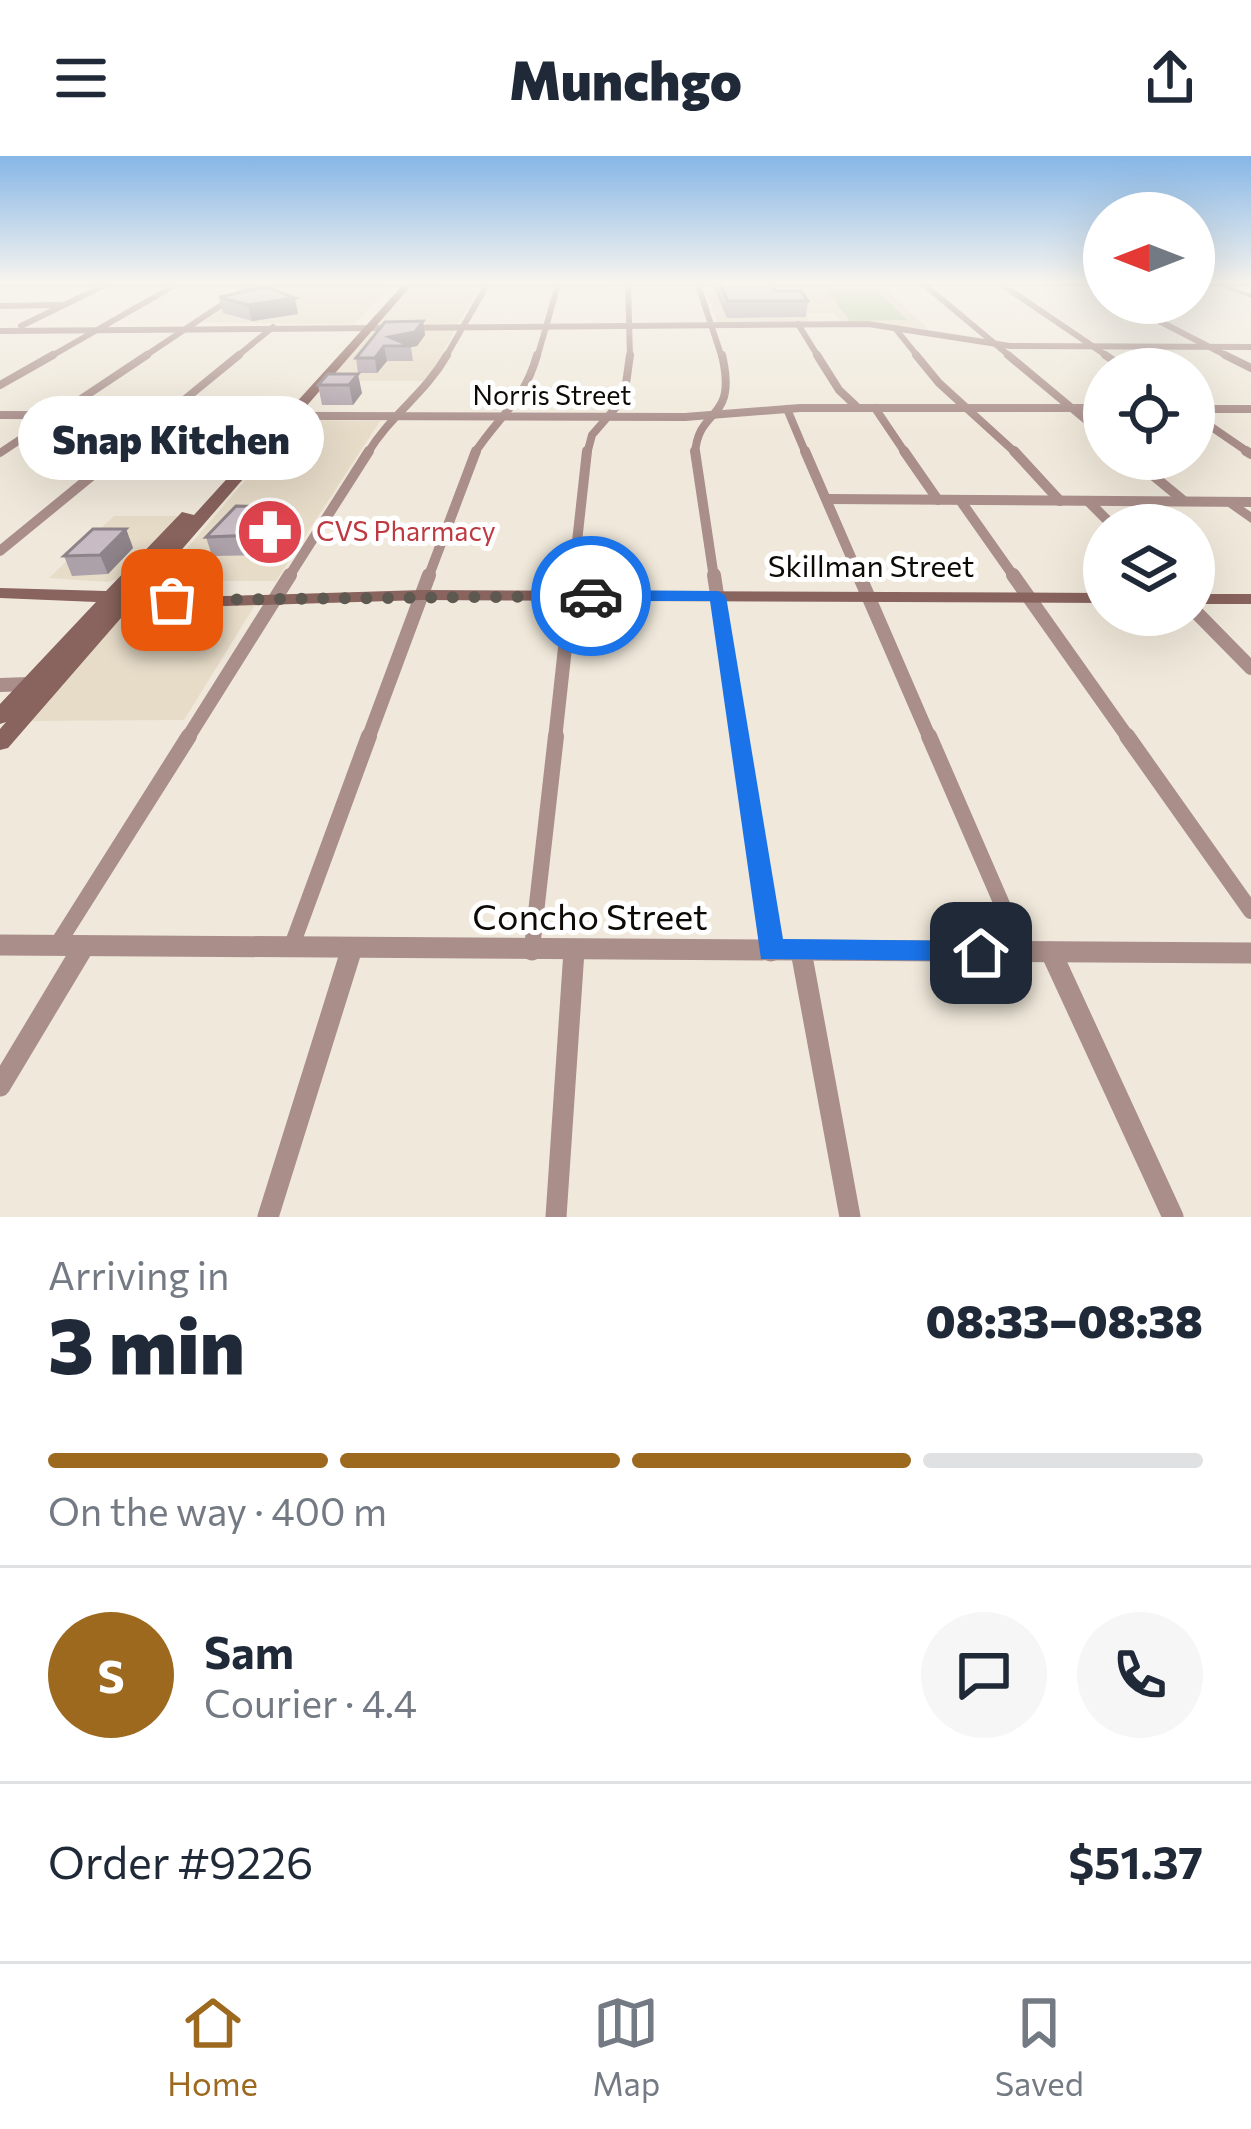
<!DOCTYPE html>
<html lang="en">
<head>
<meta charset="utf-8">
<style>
  body { margin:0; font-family:Commissioner,sans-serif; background:#f6f6f7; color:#1f2937; height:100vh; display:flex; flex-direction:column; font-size:45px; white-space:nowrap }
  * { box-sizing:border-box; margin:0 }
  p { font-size:39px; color:#747a83 }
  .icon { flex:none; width:66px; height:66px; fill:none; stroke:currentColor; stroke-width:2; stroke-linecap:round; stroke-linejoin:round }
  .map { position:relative; height:1061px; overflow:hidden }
  .sheet { display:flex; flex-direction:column; background:#fff; flex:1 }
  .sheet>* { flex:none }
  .needle { width:78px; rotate:270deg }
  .tools { position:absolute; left:1083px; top:36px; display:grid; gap:24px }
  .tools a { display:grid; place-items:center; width:132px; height:132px; border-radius:50%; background:#fff; box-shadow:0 12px 48px #0002; font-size:60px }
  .pin { position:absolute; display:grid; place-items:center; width:102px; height:102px; color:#fff; margin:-51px; border-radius:24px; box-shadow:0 6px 18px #0006 }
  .courier { position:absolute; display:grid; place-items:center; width:120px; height:120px; margin:-60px; border:9px solid #1a73e8; border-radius:50%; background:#fff; color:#222; box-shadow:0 3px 15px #0007 }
  .bubble { position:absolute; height:84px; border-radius:42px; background:#fff; box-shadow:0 12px 48px #0002; font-size:39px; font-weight:800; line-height:84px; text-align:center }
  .headline em { font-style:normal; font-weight:800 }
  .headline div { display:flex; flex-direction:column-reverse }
  .headline { display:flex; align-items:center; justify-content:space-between; height:204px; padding:0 48px }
  h1 { font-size:78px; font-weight:800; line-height:90px }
  .bar { display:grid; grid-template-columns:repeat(4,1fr); gap:18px 12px; align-content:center; height:144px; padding:0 48px }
  .bar i { height:15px; border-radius:9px; background:#e0e1e3 }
  .bar .active { background:#9c691f }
  .bar p { grid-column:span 4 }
  .line { display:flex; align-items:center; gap:30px; padding:0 48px; border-top:3px solid #e0e1e3 }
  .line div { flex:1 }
  .round { display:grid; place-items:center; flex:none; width:126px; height:126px; border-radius:63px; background:#f6f6f7 }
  header { display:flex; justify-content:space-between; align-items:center; height:156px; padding:0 48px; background:#fff; font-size:54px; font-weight:800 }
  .dock { display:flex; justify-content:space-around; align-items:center; height:168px; border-top:3px solid #e0e1e3; background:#fff; font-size:33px; color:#747a83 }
  .dock a { display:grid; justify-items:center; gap:6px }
  .dock .active { color:#9c691f }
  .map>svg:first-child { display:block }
  .built { fill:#e7dcc8 }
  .green { fill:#b9cea5 }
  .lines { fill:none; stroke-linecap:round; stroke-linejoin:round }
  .minor-far5 { stroke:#a98e8a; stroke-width:6 }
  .minor-far4 { stroke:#a98e8a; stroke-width:8 }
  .minor-far3 { stroke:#a98e8a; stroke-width:10 }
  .minor-far2 { stroke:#a98e8a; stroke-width:14 }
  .minor-far1 { stroke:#a98e8a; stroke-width:16 }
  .minor { stroke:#a98e8a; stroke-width:21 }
  .tertiary { fill:#a98e8a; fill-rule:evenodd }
  .secondary { fill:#89635d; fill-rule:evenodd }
  .wall { fill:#ada1a9 }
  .shaded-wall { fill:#8d8389 }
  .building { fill:#c9bbc4; stroke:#8d8389; stroke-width:3 }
  .route { fill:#1a73e8 }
  .done { stroke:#5d5951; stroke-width:12; stroke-dasharray:0 21.6 }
  .labels { text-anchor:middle; stroke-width:10; stroke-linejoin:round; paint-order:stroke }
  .far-street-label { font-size:27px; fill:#0e0b07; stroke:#fff }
  .far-health-label { font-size:27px; fill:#be3a42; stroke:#fff; text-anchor:start }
  .street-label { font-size:30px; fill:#0e0b07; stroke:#fff }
  .near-street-label { font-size:36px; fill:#0e0b07; stroke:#fff }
</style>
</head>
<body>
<header><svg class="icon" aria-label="menu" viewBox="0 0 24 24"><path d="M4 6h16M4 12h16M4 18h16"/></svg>Munchgo<svg class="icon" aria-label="share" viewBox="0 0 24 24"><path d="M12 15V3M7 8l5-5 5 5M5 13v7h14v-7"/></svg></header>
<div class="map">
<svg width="1251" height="1061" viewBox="0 0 1251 1061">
  <rect width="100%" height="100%" fill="#f0e9db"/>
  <g class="built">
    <path d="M255,131H385L388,133L354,169L202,166Z"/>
    <path d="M410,131H480L457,169H377Z"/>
    <path d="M706,131H884L928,173L841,165L834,157H806L810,167L718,169Z"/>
    <path d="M373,172H456L427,225H326Z"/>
    <path d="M297,264L380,265L276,425H159Z"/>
    <path d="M114,360H178L118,423L107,426L49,422Z"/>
    <path d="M255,449L184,564L31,565L128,450Z"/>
  </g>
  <path class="green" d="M825,132H875L907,164L850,165Z"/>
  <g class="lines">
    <g class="minor-far5">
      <path d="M628,126L630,202"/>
      <path d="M697,126L722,202"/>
      <path d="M921,126L1012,202"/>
      <path d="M998,126L1110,202"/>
      <path d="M1086,126L1104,136"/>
      <path d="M1194,138H1199"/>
      <path d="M1124,147L1231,202"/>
      <path d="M0,150L59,149"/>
      <path d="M798,168L819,202"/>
      <path d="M21,170L109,127"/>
      <path d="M895,172L919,202"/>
      <path d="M0,175L868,168L1010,190L1251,191"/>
      <path d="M48,202L179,127"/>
      <path d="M142,202L256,126"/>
      <path d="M235,202L273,171"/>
      <path d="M445,202L487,129"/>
      <path d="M537,202L558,129"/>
    </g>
    <g class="minor-far4">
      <path d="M817,199L839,234L857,251"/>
      <path d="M916,199L939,227L1017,298"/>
      <path d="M1008,199L1104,279"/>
      <path d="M1105,199L1126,213"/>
      <path d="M1225,199L1251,212"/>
      <path d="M0,229L53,199"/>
      <path d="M875,252L906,298"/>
      <path d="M787,253L806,298"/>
      <path d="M1194,253H1251"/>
      <path d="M0,259L685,261L800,252H1104"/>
      <path d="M1194,259L1251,298"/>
      <path d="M0,297L147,199"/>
      <path d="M118,298L239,199"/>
      <path d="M367,298C392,257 424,239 447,199"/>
      <path d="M474,298C500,258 524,246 537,199"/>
      <path d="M587,298L592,279L624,242L630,199"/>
      <path d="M695,298C698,249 738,268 722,199"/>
    </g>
    <g class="minor-far3">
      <path d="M695,295L714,422"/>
      <path d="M805,295L860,422"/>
      <path d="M904,295L938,344"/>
      <path d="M1014,295L1060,345"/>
      <path d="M1246,295L1251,298"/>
      <path d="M1133,303L1184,345"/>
      <path d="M830,343L1251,346"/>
      <path d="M960,344L1015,422"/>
      <path d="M1088,345L1112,369"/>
      <path d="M0,395L122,295"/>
      <path d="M288,422L369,295"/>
      <path d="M428,422L476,295"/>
      <path d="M573,422L587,295"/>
    </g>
    <g class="minor-far2">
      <path d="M714,419L739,583"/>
      <path d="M859,419L930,583"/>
      <path d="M1013,419L1129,583"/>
      <path d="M1194,454L1251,512"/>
      <path d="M0,529L29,528"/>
      <path d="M187,583L290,419"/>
      <path d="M368,583L429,419"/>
      <path d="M555,583L573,419"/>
    </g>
    <g class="minor-far1">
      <path d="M738,580L771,792"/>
      <path d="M929,580L1021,792"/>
      <path d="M1127,580L1251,755"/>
      <path d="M0,789L468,792"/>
      <path d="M57,789L189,580"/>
      <path d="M291,792L369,580"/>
      <path d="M532,792L556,580"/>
    </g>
    <g class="minor">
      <path d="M0,789L1251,797"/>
      <path d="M770,789L771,795"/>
      <path d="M1020,789L1023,797"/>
      <path d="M532,794L533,789"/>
      <path d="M801,795L850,1061"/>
      <path d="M1051,796L1173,1061"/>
      <path d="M0,930L84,790"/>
      <path d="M268,1061L352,792"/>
      <path d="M556,1061L574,795"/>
    </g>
    <g class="tertiary">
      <path d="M1217,127L1251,138V142L1217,129Z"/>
      <path d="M1229,341L1251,356V367L1224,348V342Z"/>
    </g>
    <g class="secondary">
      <path d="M1104,126V130L410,131L144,437L226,440L422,434L1104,437V447L422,444L226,450L134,447L8,592L0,594V573L6,566L0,568V548L96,446L0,442V432L106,435L182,356L194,359L401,131H0V127Z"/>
      <rect x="1194" y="126" width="57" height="4"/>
      <rect x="1194" y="438" width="57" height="10"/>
    </g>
  </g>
  <g class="wall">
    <path d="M715,126H770L775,135L808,145L806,161L727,162L715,135Z"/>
    <path d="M219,141L298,158L252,165L223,157Z"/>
    <path d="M423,165L425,179L417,190L411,191L413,205H387L377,217H358L356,202Z"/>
    <path d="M328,218L362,237L353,249H322L318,229Z"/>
    <path d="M314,278L318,295L302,316H269L264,299Z"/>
    <path d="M284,369L263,399L212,400L206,381Z"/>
    <path d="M126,373L133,392L108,418L72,420L64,400Z"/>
    <path d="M179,462H222L217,476L184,475Z"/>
  </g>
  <g class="shaded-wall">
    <path d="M295,142L298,158L252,165L248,149Z"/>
    <path d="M423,165L425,179L417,190L411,191L389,181Z"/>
    <path d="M384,190L387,205L377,217L375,202Z"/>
    <path d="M358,218L362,237L353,249L349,229Z"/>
    <path d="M314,278L318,295L302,316L298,299Z"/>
    <path d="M280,351L284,369L263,399L258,379Z"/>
    <path d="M126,373L133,392L108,418L100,399Z"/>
    <path d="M218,449L222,462L217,476L212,462Z"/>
  </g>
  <g class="building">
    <path d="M719,126H770L775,135H801L808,145H728Z"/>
    <path d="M267,131L295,142L248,149L219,141Z"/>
    <path d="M423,165L415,176L389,181L411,190H384L375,202H356L385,166Z"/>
    <path d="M328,218H358L349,229H318Z"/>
    <path d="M280,275L314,278L298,299H264Z"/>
    <path d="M236,350L280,351L258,379L206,381Z"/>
    <path d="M93,373H126L100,399L64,400Z"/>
    <path d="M189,448L218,449L212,462H179Z"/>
  </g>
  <linearGradient id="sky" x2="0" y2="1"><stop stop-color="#86b6e6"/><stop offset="0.46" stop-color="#f8f5ef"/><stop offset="1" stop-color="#f8f5ef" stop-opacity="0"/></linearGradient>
  <rect width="1251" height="275" fill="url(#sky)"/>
  <path class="route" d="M718,435L726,440L783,783L981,785L990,789L994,797L990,805L761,803L710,445H591L583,440L591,434Z"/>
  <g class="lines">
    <path class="done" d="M172,444L591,440"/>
  </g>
  <defs>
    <symbol id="pharmacy-disc" viewBox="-11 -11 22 22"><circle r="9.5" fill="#e0444e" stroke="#fff"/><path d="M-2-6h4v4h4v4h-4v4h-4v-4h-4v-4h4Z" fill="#fff"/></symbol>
  </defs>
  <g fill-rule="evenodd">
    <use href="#pharmacy-disc" x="232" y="338" width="76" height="76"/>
  </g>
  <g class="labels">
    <g class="far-street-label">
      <text x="552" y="249">Norris Street</text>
    </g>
    <g class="far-health-label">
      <text x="316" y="385">CVS Pharmacy</text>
    </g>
    <g class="street-label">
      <text x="871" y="421">Skillman Street</text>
    </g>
    <g class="near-street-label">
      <text x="590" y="774">Concho Street</text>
    </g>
  </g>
</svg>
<div class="tools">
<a><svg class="needle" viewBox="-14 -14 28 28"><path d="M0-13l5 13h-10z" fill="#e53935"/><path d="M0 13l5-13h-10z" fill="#747a83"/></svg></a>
<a><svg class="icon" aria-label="locate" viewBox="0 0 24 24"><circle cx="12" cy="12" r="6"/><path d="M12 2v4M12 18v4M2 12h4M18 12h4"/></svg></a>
<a><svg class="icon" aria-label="layers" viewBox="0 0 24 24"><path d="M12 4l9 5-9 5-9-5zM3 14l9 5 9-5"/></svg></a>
</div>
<div class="pin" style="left:172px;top:444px;background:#ea580c"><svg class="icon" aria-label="bag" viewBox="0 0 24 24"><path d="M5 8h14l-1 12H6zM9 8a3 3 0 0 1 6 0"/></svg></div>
<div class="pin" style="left:981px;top:797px;background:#1f2937"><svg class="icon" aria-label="home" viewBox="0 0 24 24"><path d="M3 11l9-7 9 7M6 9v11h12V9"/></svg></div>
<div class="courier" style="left:591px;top:440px"><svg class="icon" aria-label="car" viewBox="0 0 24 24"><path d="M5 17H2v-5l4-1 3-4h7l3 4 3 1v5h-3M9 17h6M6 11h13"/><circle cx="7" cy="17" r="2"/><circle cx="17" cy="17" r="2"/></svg></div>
<div class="bubble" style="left:18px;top:240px;width:306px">Snap Kitchen</div>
</div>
<section class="sheet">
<div class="headline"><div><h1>3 min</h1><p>Arriving in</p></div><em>08:33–08:38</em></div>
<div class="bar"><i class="active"></i><i class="active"></i><i class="active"></i><i></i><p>On the way · 400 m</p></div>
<div class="line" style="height:216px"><b class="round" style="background:#9c691f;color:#fff">S</b><div><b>Sam</b><p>Courier · 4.4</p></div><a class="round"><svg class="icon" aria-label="chat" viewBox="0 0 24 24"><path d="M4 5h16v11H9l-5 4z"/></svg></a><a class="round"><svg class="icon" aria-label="phone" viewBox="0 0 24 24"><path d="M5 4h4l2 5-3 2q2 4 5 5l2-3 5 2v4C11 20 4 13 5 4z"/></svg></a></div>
<div class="line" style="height:156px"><div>Order #9226</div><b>$51.37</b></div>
</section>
<nav class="dock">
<a class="active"><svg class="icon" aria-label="home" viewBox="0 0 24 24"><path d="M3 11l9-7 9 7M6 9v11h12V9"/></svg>Home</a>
<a><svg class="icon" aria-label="map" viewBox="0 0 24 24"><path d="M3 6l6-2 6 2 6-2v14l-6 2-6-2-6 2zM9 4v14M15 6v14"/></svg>Map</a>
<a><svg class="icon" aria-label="saved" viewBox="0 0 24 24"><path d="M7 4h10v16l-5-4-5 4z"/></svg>Saved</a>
</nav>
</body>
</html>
